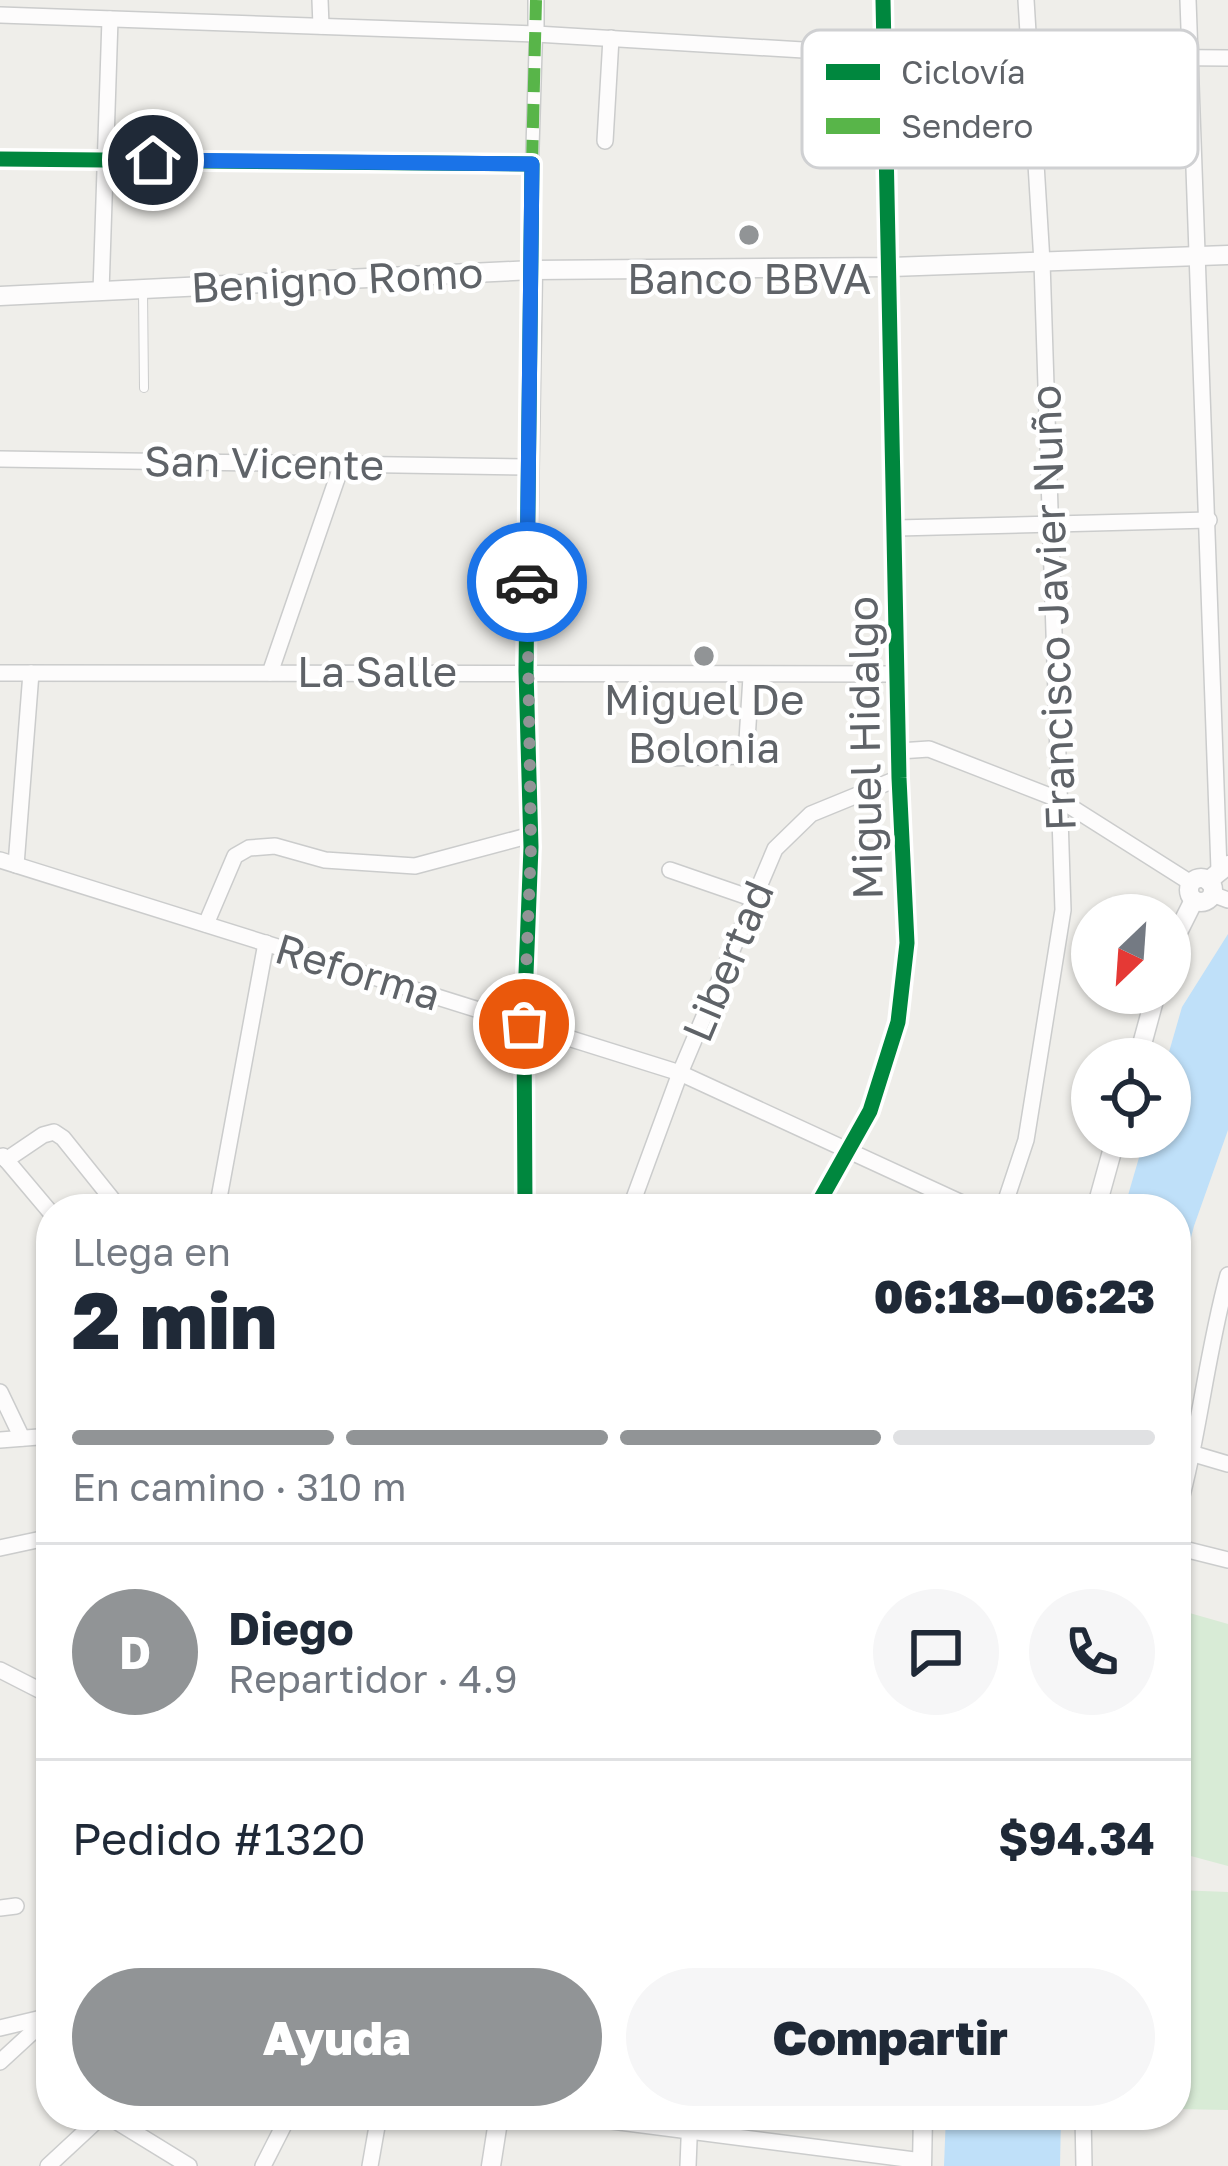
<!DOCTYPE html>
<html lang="es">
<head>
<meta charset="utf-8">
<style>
  body { margin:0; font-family:"Golos Text",sans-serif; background:#f6f6f7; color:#1f2937; height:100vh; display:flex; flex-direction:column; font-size:45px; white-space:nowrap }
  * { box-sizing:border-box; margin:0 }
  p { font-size:39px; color:#747a83 }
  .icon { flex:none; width:66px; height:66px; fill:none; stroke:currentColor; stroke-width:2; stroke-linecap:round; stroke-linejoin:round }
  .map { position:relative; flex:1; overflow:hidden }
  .drawer { position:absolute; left:36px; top:1194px; width:1155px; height:936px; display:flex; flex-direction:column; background:#fff; border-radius:48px; box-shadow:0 3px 9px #0004 }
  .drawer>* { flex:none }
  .needle { width:78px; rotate:205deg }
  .tools { position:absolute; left:1071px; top:894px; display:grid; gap:24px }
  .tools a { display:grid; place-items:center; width:120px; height:120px; border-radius:50%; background:#fff; box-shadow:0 3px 9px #0004; font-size:60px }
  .pin { position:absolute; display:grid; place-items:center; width:102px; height:102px; color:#fff; margin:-51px; border:6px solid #fff; border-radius:50%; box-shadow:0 3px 12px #0007 }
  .courier { position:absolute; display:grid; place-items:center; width:120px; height:120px; margin:-60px; border:9px solid #1a73e8; border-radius:50%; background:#fff; color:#222; box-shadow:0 3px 15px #0007 }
  .summary em { font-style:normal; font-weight:800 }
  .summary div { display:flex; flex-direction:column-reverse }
  .summary { display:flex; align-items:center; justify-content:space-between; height:204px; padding:0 36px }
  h1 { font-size:78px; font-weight:800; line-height:90px }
  .bar { display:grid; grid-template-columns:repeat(4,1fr); gap:18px 12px; align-content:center; height:144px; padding:0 36px }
  .bar i { height:15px; border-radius:9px; background:#e0e1e3 }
  .bar .current { background:#919496 }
  .bar p { grid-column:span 4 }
  .line { display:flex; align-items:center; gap:30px; padding:0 36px; border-top:3px solid #e0e1e3 }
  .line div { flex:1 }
  .round { display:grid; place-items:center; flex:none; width:126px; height:126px; border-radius:63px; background:#f6f6f7 }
  .primary-button { display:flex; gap:24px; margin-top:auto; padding:24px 36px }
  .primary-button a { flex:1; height:138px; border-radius:72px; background:#919496; color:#fff; font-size:48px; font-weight:800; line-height:138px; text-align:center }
  .primary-button a+a { background:#f6f6f7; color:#1f2937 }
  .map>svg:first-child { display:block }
  .pitch { fill:#d8ebd6 }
  .water { fill:#bfe0f9 }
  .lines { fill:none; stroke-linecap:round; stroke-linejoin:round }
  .service-casing { stroke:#cbcccc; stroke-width:10 }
  .pedestrian-casing { stroke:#cbcccc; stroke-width:15 }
  .minor-casing { stroke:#cbcccc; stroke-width:18 }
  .tertiary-casing { stroke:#cbcccc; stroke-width:21 }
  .service { stroke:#fdfcfc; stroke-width:8 }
  .pedestrian { stroke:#fdfcfc; stroke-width:12 }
  .minor { stroke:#fdfcfc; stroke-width:15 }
  .tertiary { stroke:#fdfcfc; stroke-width:18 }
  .quiet { stroke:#58b549; stroke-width:12; stroke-dasharray:24 12; stroke-linecap:butt }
  .cycleway-casing { stroke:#fff; stroke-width:22 }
  .cycleway { stroke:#00873e; stroke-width:15 }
  .done { stroke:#919496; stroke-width:12; stroke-dasharray:0 21.6 }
  .route { stroke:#1a73e8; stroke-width:15 }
  .poi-dot { fill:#919496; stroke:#fff; stroke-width:4.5 }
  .labels { text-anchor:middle; stroke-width:9; stroke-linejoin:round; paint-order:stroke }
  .poi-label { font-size:42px; fill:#5f6368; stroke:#fff }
  .street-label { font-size:42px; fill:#5f6368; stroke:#fff }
  .key { fill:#fff; stroke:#cfd0d2; stroke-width:3 }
  .key-label { font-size:33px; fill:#5f6368 }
</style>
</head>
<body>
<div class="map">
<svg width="1228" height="2166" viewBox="0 0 1228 2166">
  <rect width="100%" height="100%" fill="#efeeea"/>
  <g class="pitch">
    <path d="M1186,1612L1228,1624V1866L1176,1852V1650Z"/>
    <path d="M1176,1890L1228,1892V2110L1176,2109Z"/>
  </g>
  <g class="water">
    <path d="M1228,934V1130L1194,1226L1176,1295V1209H1124L1145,1137H1170V1059H1167L1182,1007Z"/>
    <path d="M946,2115H1061L1060,2166H944Z"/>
  </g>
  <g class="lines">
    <defs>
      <path id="service" d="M143,291L144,388"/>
      <path id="pedestrian" d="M532,164L536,34"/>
      <g id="minor">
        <path d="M320,0L321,26"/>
        <path d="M1188,0L1219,870"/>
        <path d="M0,15L536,34L886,55L1228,58"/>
        <path d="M536,34V0"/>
        <path d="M605,141L611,38"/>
        <path d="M0,159L532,164L533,270"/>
        <path d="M101,292L110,19"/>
        <path d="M0,459L528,467"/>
        <path d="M897,528L1209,520"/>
        <path d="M0,673L898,674"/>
        <path d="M270,673L342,464"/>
        <path d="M899,751L929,749L1060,800L1191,883"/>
        <path d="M666,758L746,756L751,677"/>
        <path d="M0,860L680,1073L975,1209"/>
        <path d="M16,865L31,673"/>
        <path d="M670,870L754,899"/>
        <path d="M1212,894L1228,900"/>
        <path d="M206,924L235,856L249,848L275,846L325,860L415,866L531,835"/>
        <path d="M3,1156L51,1213"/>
        <path d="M6,1160L43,1135L54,1132L63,1138L120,1209"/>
        <path d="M217,1209L266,943"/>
        <path d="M630,1209L680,1073L775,849L811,814L899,778"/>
        <path d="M815,1209L870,1111L898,1022L907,943L899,778L883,0"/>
        <path d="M1003,1209L1026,1140L1063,910L1042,262L1026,0"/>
        <path d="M0,1392L22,1438"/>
        <path d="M0,1440L51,1436"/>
        <path d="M1194,1454L1228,1464"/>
        <path d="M1176,1518C1199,1438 1206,1355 1228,1275"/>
        <path d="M1176,1547L1228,1560"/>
        <path d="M0,1548L51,1537"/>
        <path d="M0,1670L51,1696"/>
        <path d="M0,1908L16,1906"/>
        <path d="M0,2028L46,2017"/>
        <path d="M0,2062L51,2015"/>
        <path d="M106,2115L189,2166"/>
        <path d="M565,2115L922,2161"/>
        <path d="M1083,2115L1084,2166"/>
        <path d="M48,2166L103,2115"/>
        <path d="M263,2166L289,2115"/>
        <path d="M370,2166L379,2115"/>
        <path d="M688,2166L690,2115"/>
      </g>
      <g id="tertiary">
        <path d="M0,296L533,270L891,267L1228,255"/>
        <circle cx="1201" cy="890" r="12"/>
        <path d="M1208,881L1228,865"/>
        <path d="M1170,948L1194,900"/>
        <path d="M1138,1059L1156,993"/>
        <path d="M525,1209L524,1024L531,847L526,671L533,270"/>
        <path d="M1096,1209L1116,1137"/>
        <path d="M491,2166L499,2115"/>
        <path d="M922,2166L923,2115"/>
      </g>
    </defs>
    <use href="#service" class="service-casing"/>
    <use href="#pedestrian" class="pedestrian-casing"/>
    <use href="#minor" class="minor-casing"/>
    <use href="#tertiary" class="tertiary-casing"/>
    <use href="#service" class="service"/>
    <use href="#pedestrian" class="pedestrian"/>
    <use href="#minor" class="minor"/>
    <use href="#tertiary" class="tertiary"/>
    <path class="quiet" d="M532,164L536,0"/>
    <defs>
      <g id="cycleway">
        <path d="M0,159L532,164L526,671L531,847L524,1024L525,1209"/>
        <path d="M815,1209L870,1111L898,1022L907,943L899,778L883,0"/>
      </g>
    </defs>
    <use href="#cycleway" class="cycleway-casing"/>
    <use href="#cycleway" class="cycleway"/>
  </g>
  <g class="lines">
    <path class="done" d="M524,1024L531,847L527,582"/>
    <path class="route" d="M153,160L532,164L527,582"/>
  </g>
  <g class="poi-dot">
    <circle cx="749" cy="235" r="12"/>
    <circle cx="704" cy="656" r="12"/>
  </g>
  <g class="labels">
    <g class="poi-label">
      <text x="749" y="294">Banco BBVA</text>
      <text x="704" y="715">Miguel De<tspan x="704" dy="48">Bolonia</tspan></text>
    </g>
    <g class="street-label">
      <text transform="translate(337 280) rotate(-3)" y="15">Benigno Romo</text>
      <text transform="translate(264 463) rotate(1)" y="15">San Vicente</text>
      <text transform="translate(1053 608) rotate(-92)" y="15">Francisco Javier Nuño</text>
      <text x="377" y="687">La Salle</text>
      <text transform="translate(865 748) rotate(-91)" y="15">Miguel Hidalgo</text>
      <text transform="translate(728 961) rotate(-67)" y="15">Libertad</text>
      <text transform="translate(358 972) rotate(17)" y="15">Reforma</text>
    </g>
  </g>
  <rect x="802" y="30" width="396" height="138" rx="18" class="key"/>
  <rect x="826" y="64" width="54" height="16" fill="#00873e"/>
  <rect x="826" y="118" width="54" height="16" fill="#58b549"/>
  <g class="key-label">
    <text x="901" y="84">Ciclovía</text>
    <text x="901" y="138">Sendero</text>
  </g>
</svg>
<div class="tools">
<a><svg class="needle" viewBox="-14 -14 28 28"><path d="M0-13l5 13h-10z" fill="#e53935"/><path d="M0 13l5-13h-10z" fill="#747a83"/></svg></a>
<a><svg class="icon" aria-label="locate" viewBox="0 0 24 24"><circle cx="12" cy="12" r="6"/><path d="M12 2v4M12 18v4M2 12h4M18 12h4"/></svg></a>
</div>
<div class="pin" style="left:524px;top:1024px;background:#ea580c"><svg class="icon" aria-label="bag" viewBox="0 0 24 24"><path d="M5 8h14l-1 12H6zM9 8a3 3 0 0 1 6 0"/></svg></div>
<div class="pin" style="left:153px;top:160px;background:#1f2937"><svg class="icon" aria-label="home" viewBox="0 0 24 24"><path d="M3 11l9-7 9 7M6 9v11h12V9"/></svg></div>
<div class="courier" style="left:527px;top:582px"><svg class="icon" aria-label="car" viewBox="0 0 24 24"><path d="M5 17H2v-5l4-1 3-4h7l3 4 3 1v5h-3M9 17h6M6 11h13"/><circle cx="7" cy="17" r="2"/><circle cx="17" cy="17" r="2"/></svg></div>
<section class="drawer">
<div class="summary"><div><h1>2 min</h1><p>Llega en</p></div><em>06:18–06:23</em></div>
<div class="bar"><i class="current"></i><i class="current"></i><i class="current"></i><i></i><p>En camino · 310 m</p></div>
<div class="line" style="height:216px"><b class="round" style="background:#919496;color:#fff">D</b><div><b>Diego</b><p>Repartidor · 4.9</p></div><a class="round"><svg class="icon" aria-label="chat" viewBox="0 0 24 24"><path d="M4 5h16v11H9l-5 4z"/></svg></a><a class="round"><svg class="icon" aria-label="phone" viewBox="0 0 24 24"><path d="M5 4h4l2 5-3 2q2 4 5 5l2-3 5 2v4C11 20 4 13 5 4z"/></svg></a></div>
<div class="line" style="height:156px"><div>Pedido #1320</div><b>$94.34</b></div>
<div class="primary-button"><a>Ayuda</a><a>Compartir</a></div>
</section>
</div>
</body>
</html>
